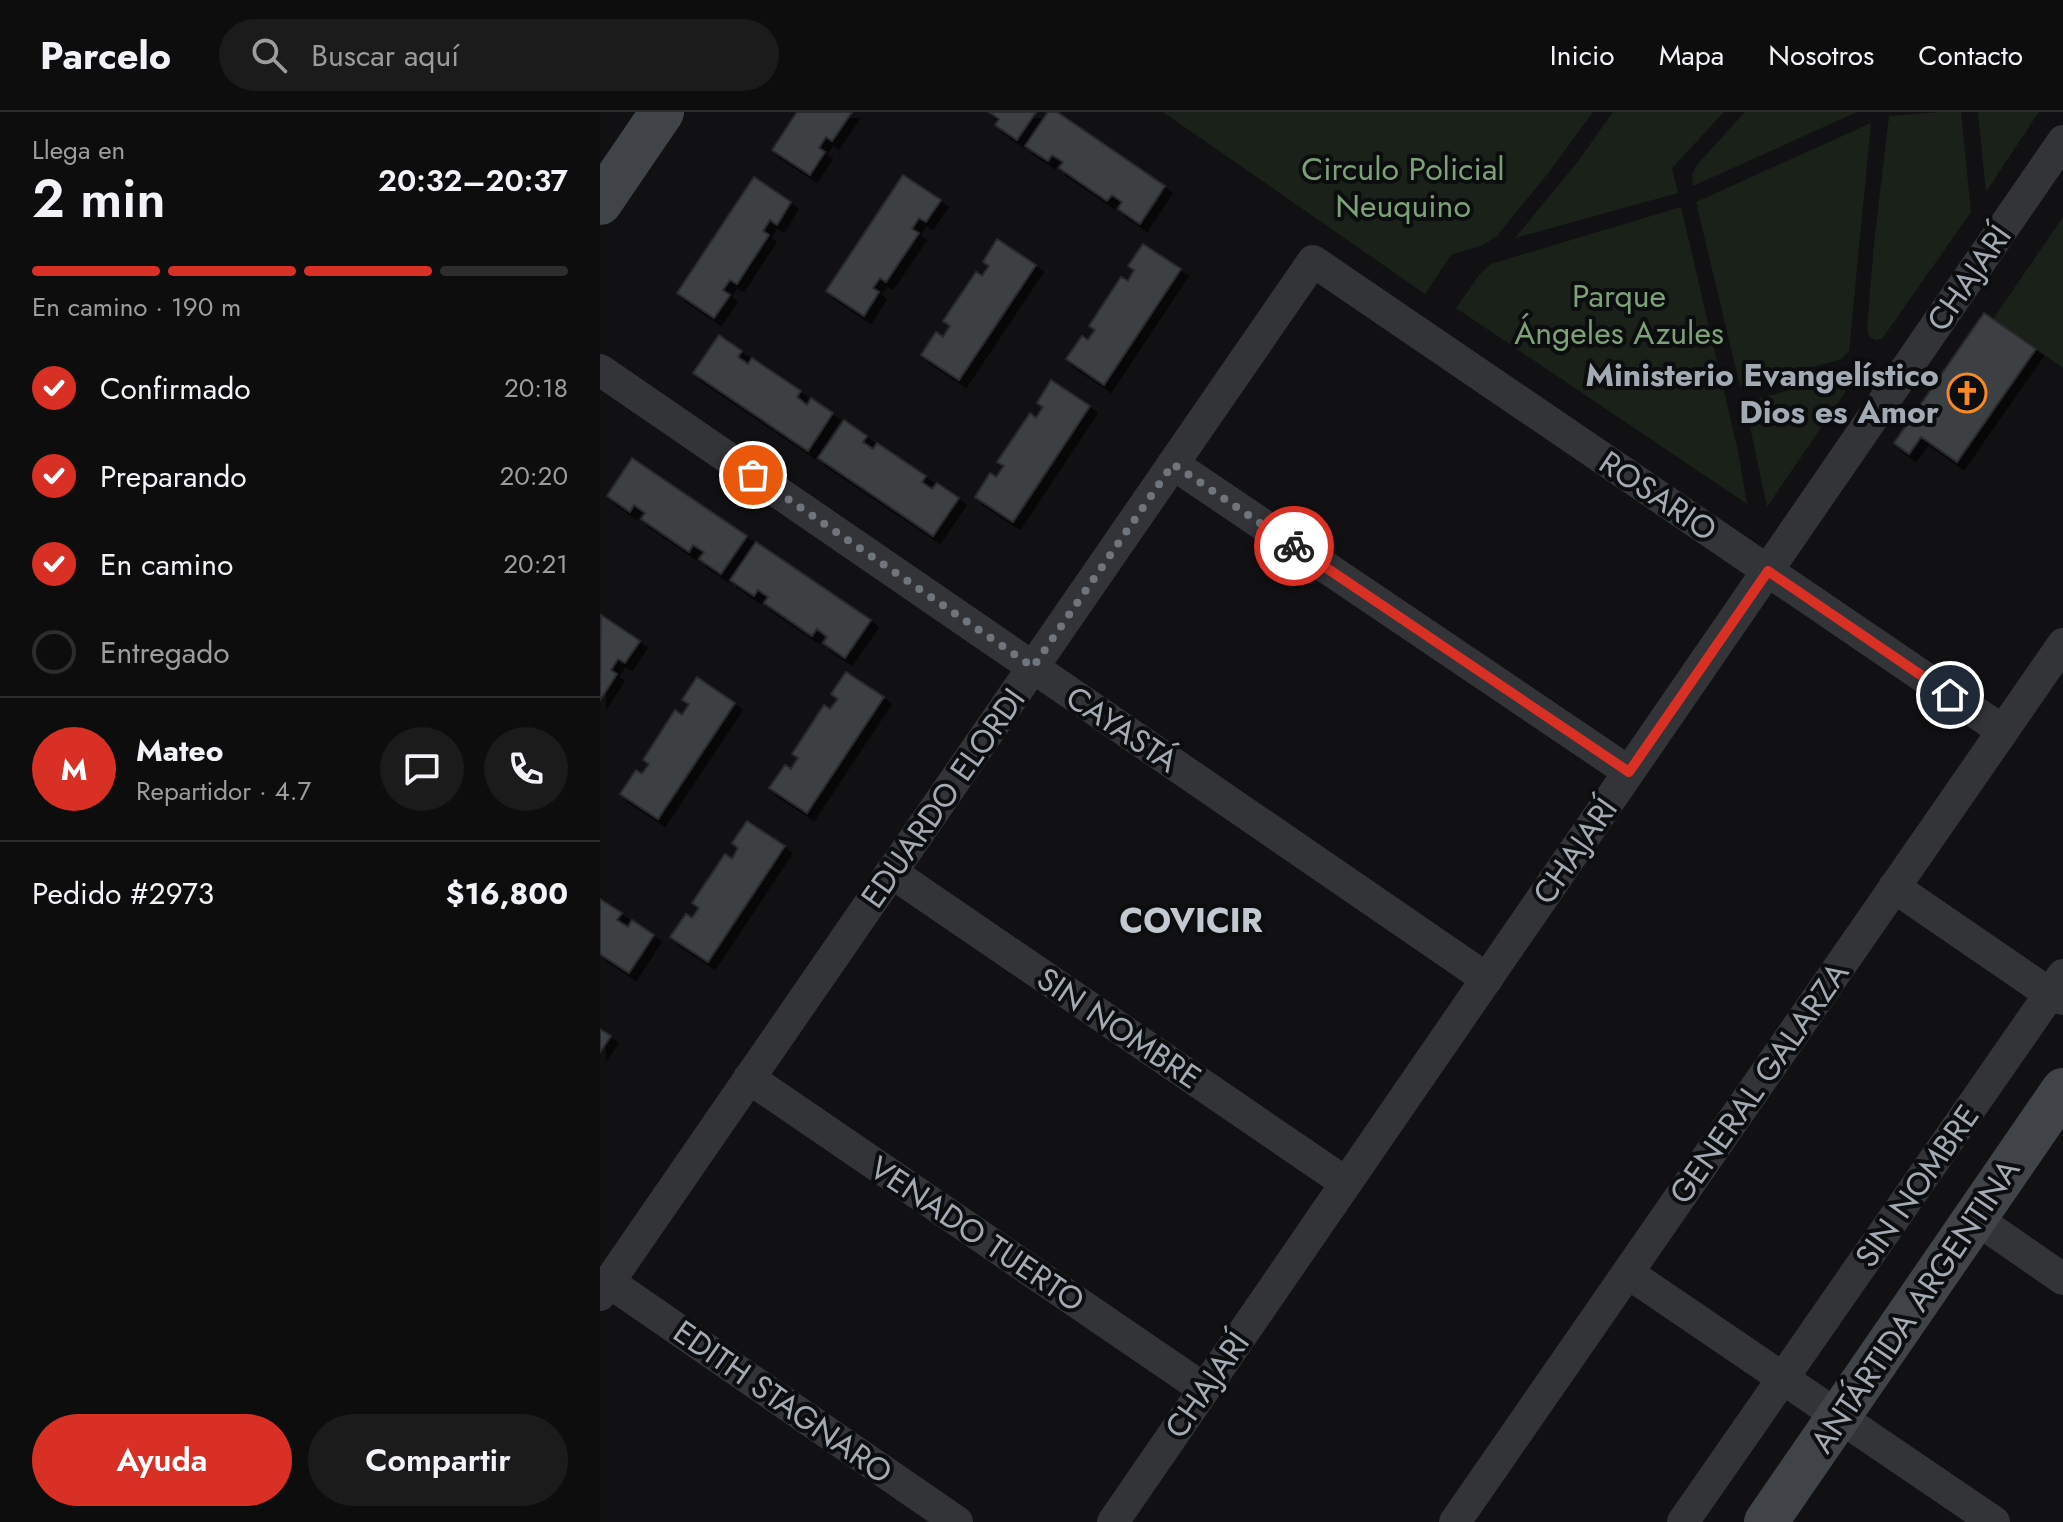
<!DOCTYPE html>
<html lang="es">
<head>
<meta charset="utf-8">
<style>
  body { margin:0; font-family:Jost,sans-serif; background:#1b1b1c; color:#f1f3f6; height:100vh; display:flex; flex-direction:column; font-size:30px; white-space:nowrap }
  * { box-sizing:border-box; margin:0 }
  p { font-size:26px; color:#9a9c9e }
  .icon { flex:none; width:44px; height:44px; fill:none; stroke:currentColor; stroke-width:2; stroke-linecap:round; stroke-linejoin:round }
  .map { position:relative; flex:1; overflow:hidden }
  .side { display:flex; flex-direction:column; background:#0d0d0e; width:600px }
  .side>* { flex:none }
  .pin { position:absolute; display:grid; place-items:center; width:68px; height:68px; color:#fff; margin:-34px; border:4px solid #fff; border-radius:50%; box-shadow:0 2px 8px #0007 }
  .courier { position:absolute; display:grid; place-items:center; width:80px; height:80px; margin:-40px; border:6px solid #d93025; border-radius:50%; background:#fff; color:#222; box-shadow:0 2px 10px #0007 }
  .overview em { font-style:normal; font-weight:600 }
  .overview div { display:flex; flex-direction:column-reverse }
  .overview { display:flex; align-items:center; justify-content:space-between; height:136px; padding:0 32px }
  h1 { font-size:52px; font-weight:600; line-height:60px }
  .bar { display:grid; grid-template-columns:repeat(4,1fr); gap:12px 8px; align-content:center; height:96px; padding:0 32px }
  .bar i { height:10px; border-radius:6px; background:#2d2d2e }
  .bar .selected { background:#d93025 }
  .bar p { grid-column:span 4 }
  .line { display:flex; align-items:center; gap:20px; padding:0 32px; border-top:2px solid #2d2d2e }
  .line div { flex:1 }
  .round { display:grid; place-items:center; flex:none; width:84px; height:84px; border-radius:42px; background:#1b1b1c }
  ol { padding:0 32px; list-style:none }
  li { display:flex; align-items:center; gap:24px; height:88px }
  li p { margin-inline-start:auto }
  li .icon { padding:8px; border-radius:50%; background:#d93025; color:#fff; stroke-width:4 }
  li:last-child { color:#9a9c9e }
  li i { width:44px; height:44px; border:4px solid #2d2d2e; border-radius:50% }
  .action { display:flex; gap:16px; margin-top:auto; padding:16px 32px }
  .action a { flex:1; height:92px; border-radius:48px; background:#d93025; color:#fff; font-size:32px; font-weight:600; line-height:92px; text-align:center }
  .action a+a { background:#1b1b1c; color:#f1f3f6 }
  header { display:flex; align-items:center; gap:48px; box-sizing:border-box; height:112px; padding:0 40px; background:#0d0d0e; border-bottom:2px solid #2d2d2e }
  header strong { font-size:38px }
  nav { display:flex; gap:44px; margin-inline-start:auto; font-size:28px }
  .search { width:560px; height:72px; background:#1b1b1c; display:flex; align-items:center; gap:20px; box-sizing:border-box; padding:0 28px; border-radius:44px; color:#9a9c9e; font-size:30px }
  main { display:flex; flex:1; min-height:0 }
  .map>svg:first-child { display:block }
  .green { fill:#1a2119 }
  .building { fill:#3d4043; stroke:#2b2c2f; stroke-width:2; filter:url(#shadow) }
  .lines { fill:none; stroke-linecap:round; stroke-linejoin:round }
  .street { stroke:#323438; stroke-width:32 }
  .secondary { stroke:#404448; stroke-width:44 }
  .done { stroke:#6f757c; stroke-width:8; stroke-dasharray:0 14.4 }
  .route { stroke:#d93025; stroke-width:10 }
  .labels { text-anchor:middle; stroke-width:8; stroke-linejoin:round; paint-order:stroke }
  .park-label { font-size:32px; fill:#7da078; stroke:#0c0d0e }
  .street-label { font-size:32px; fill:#a2abb4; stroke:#0c0d0e }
  .poi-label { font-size:32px; font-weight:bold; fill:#a2abb4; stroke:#0c0d0e; text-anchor:end }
  .neighbourhood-label { font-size:34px; font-weight:bold; fill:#c3c9d0; stroke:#0c0d0e }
</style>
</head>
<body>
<header>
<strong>Parcelo</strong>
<div class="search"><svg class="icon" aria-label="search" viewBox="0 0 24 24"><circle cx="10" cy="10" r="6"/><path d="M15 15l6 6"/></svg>Buscar aquí</div>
<nav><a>Inicio</a><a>Mapa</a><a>Nosotros</a><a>Contacto</a></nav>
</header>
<main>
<section class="side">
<div class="overview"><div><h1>2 min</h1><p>Llega en</p></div><em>20:32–20:37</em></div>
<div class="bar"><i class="selected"></i><i class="selected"></i><i class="selected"></i><i></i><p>En camino · 190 m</p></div>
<ol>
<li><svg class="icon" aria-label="check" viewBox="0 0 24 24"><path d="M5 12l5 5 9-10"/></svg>Confirmado<p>20:18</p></li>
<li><svg class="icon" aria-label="check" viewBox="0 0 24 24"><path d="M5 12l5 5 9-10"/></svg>Preparando<p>20:20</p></li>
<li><svg class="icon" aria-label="check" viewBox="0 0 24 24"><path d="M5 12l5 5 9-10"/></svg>En camino<p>20:21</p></li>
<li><i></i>Entregado</li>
</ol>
<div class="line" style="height:144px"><b class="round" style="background:#d93025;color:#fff">M</b><div><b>Mateo</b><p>Repartidor · 4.7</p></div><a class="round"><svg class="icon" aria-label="chat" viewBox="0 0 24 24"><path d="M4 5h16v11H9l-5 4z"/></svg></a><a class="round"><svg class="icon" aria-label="phone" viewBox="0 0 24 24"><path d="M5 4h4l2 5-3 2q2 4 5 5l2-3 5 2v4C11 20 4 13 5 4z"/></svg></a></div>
<div class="line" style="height:104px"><div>Pedido #2973</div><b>$16,800</b></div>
<div class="action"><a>Ayuda</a><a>Compartir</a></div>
</section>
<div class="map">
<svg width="1463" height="1410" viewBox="0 0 1463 1410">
  <defs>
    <filter id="shadow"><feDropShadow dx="7" dy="7" stdDeviation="0" flood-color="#0009"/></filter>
  </defs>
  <rect width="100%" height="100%" fill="#111113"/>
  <g class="green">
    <path d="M563,0H993L949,60L897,124L883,133L851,143L825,182Z"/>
    <path d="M1013,0H1124L1072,56L1078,81L915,126L976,52Z"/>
    <path d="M1145,0H1257L1093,74L1092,63L1096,54Z"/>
    <path d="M1341,0H1361L1371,100L1284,224L1282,227L1275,228L1269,224L1267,218L1274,131L1289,4Z"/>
    <path d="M1378,0H1439L1386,80Z"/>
    <path d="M1271,11L1249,239L1242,247L1140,274L1096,90Z"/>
    <path d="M1081,95L1138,339L1147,392L856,196L880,162L891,152Z"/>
    <path d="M1463,105V256L1393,207Z"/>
    <path d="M1247,261V274L1244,282L1167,395L1145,291Z"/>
  </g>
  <g class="building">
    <path d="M197,0H252L232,29L226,25L219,36L225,40L210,63L172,38Z"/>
    <path d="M389,0H436L417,28L395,13L399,7Z"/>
    <path d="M448,0H457L565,74L540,112L518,97L522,90L512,83L507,89L459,56L463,50L452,43L448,49L425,34Z"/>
    <path d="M303,63L341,88L326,110L319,106L312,117L319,121L286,170L280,166L273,176L279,180L264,204L226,179Z"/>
    <path d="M154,65L191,90L177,113L170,108L163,119L169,123L137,172L130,168L123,178L130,183L114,206L77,181Z"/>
    <path d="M397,127L436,153L359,268L321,243L336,220L343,225L350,214L343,209L376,160L382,164L389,154L383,150Z"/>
    <path d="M543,132L581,157L504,273L466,247L482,224L488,228L495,218L489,214L521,165L528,169L534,158L528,154Z"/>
    <path d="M1384,201L1436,237L1357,350L1321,325L1309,342L1294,331Z"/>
    <path d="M119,223L142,239L138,245L148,252L152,246L201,279L197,285L207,293L211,286L233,301L208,339L93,261Z"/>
    <path d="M451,268L490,294L413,410L375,385L390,361L396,365L404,354L397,350L430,301L436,306L443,295L437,291Z"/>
    <path d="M244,308L267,324L263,330L273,337L277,331L326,364L322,370L332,377L337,371L359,386L333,424L218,346Z"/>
    <path d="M32,346L147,424L121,462L99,447L104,440L93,433L89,440L41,407L45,401L34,393L30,400L7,384Z"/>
    <path d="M156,430L271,508L245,546L223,531L227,525L217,517L212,524L164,491L168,485L158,478L154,484L130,468Z"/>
    <path d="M1,503L40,529L25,551L18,547L11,558L17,562L0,588Z"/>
    <path d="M246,560L284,585L207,701L169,676L185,653L191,657L198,646L192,642L224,593L230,597L238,587L231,582Z"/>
    <path d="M97,565L135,591L58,707L20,682L36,658L42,662L49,652L43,648L75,598L82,603L89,592L82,588Z"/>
    <path d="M147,709L185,734L108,850L70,825L86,802L92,806L99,796L92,791L125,742L132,747L138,736L132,731Z"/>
    <path d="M0,787L22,801L17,808L28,815L32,808L54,823L29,861L0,842Z"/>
    <path d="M0,917L11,924L0,940Z"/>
  </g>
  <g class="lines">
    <g class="street">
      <path d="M0,258L887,867"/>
      <path d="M573,352L1029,660"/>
      <path d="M291,760L746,1071"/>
      <path d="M1294,775L1450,882L1463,887"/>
      <path d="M149,966L604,1277"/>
      <path d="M1375,1106L1463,1167"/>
      <path d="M1028,1161L1394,1410"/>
      <path d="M9,1170L357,1410"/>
      <path d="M0,1183L713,149L1403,619"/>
      <path d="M513,1410L1463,29"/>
      <path d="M855,1410L1463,532"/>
      <path d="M1083,1410L1463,863"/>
    </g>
    <g class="secondary">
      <path d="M0,91L62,0"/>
      <path d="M1166,1410L1463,978"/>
    </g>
  </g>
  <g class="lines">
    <path class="done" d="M153,363L433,555L573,352L694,434"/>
    <path class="route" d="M694,434L1029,660L1168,459L1350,583"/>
  </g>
  <defs>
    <symbol id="church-ring" viewBox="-11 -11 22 22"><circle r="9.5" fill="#0c0d0e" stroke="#f68826" stroke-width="1.5"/><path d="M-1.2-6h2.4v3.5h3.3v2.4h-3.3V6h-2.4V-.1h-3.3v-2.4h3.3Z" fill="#f68826"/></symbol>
  </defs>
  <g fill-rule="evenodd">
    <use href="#church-ring" x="1345" y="259" width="44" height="44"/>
  </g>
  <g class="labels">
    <g class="park-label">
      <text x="803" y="68">Circulo Policial<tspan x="803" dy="37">Neuquino</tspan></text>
      <text x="1019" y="195">Parque<tspan x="1019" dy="37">Ángeles Azules</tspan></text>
    </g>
    <g class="street-label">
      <text transform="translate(1369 166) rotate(-55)" y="11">CHAJARÍ</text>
      <text transform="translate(1058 384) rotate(34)" y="11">ROSARIO</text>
      <text transform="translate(522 617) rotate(34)" y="11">CAYASTÁ</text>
      <text transform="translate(343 686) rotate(-55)" y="11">EDUARDO ELORDI</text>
      <text transform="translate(975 739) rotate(-55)" y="11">CHAJARÍ</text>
      <text transform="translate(519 916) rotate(34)" y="11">SIN NOMBRE</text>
      <text transform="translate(1159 971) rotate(-55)" y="11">GENERAL GALARZA</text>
      <text transform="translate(1317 1074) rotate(-55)" y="11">SIN NOMBRE</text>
      <text transform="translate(377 1122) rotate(34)" y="11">VENADO TUERTO</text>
      <text transform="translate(1315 1194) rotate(-56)" y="11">ANTÁRTIDA ARGENTINA</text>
      <text transform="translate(607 1273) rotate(-55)" y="11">CHAJARÍ</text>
      <text transform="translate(183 1290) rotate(35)" y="11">EDITH STAGNARO</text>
    </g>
    <g class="poi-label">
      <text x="1339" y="274">Ministerio Evangelístico<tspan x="1339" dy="37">Dios es Amor</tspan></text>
    </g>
    <g class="neighbourhood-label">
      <text x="591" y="820">COVICIR</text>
    </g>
  </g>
</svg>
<div class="pin" style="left:153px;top:363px;background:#ea580c"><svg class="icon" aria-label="bag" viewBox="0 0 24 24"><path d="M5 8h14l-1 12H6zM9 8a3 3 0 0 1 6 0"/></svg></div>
<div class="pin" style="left:1350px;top:583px;background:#1f2937"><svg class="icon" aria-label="home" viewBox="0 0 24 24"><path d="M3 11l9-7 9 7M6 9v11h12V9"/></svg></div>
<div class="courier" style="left:694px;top:434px"><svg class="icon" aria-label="bike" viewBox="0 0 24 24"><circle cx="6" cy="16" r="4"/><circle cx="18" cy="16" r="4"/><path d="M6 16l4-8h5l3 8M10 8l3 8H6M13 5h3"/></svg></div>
</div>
</main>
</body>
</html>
